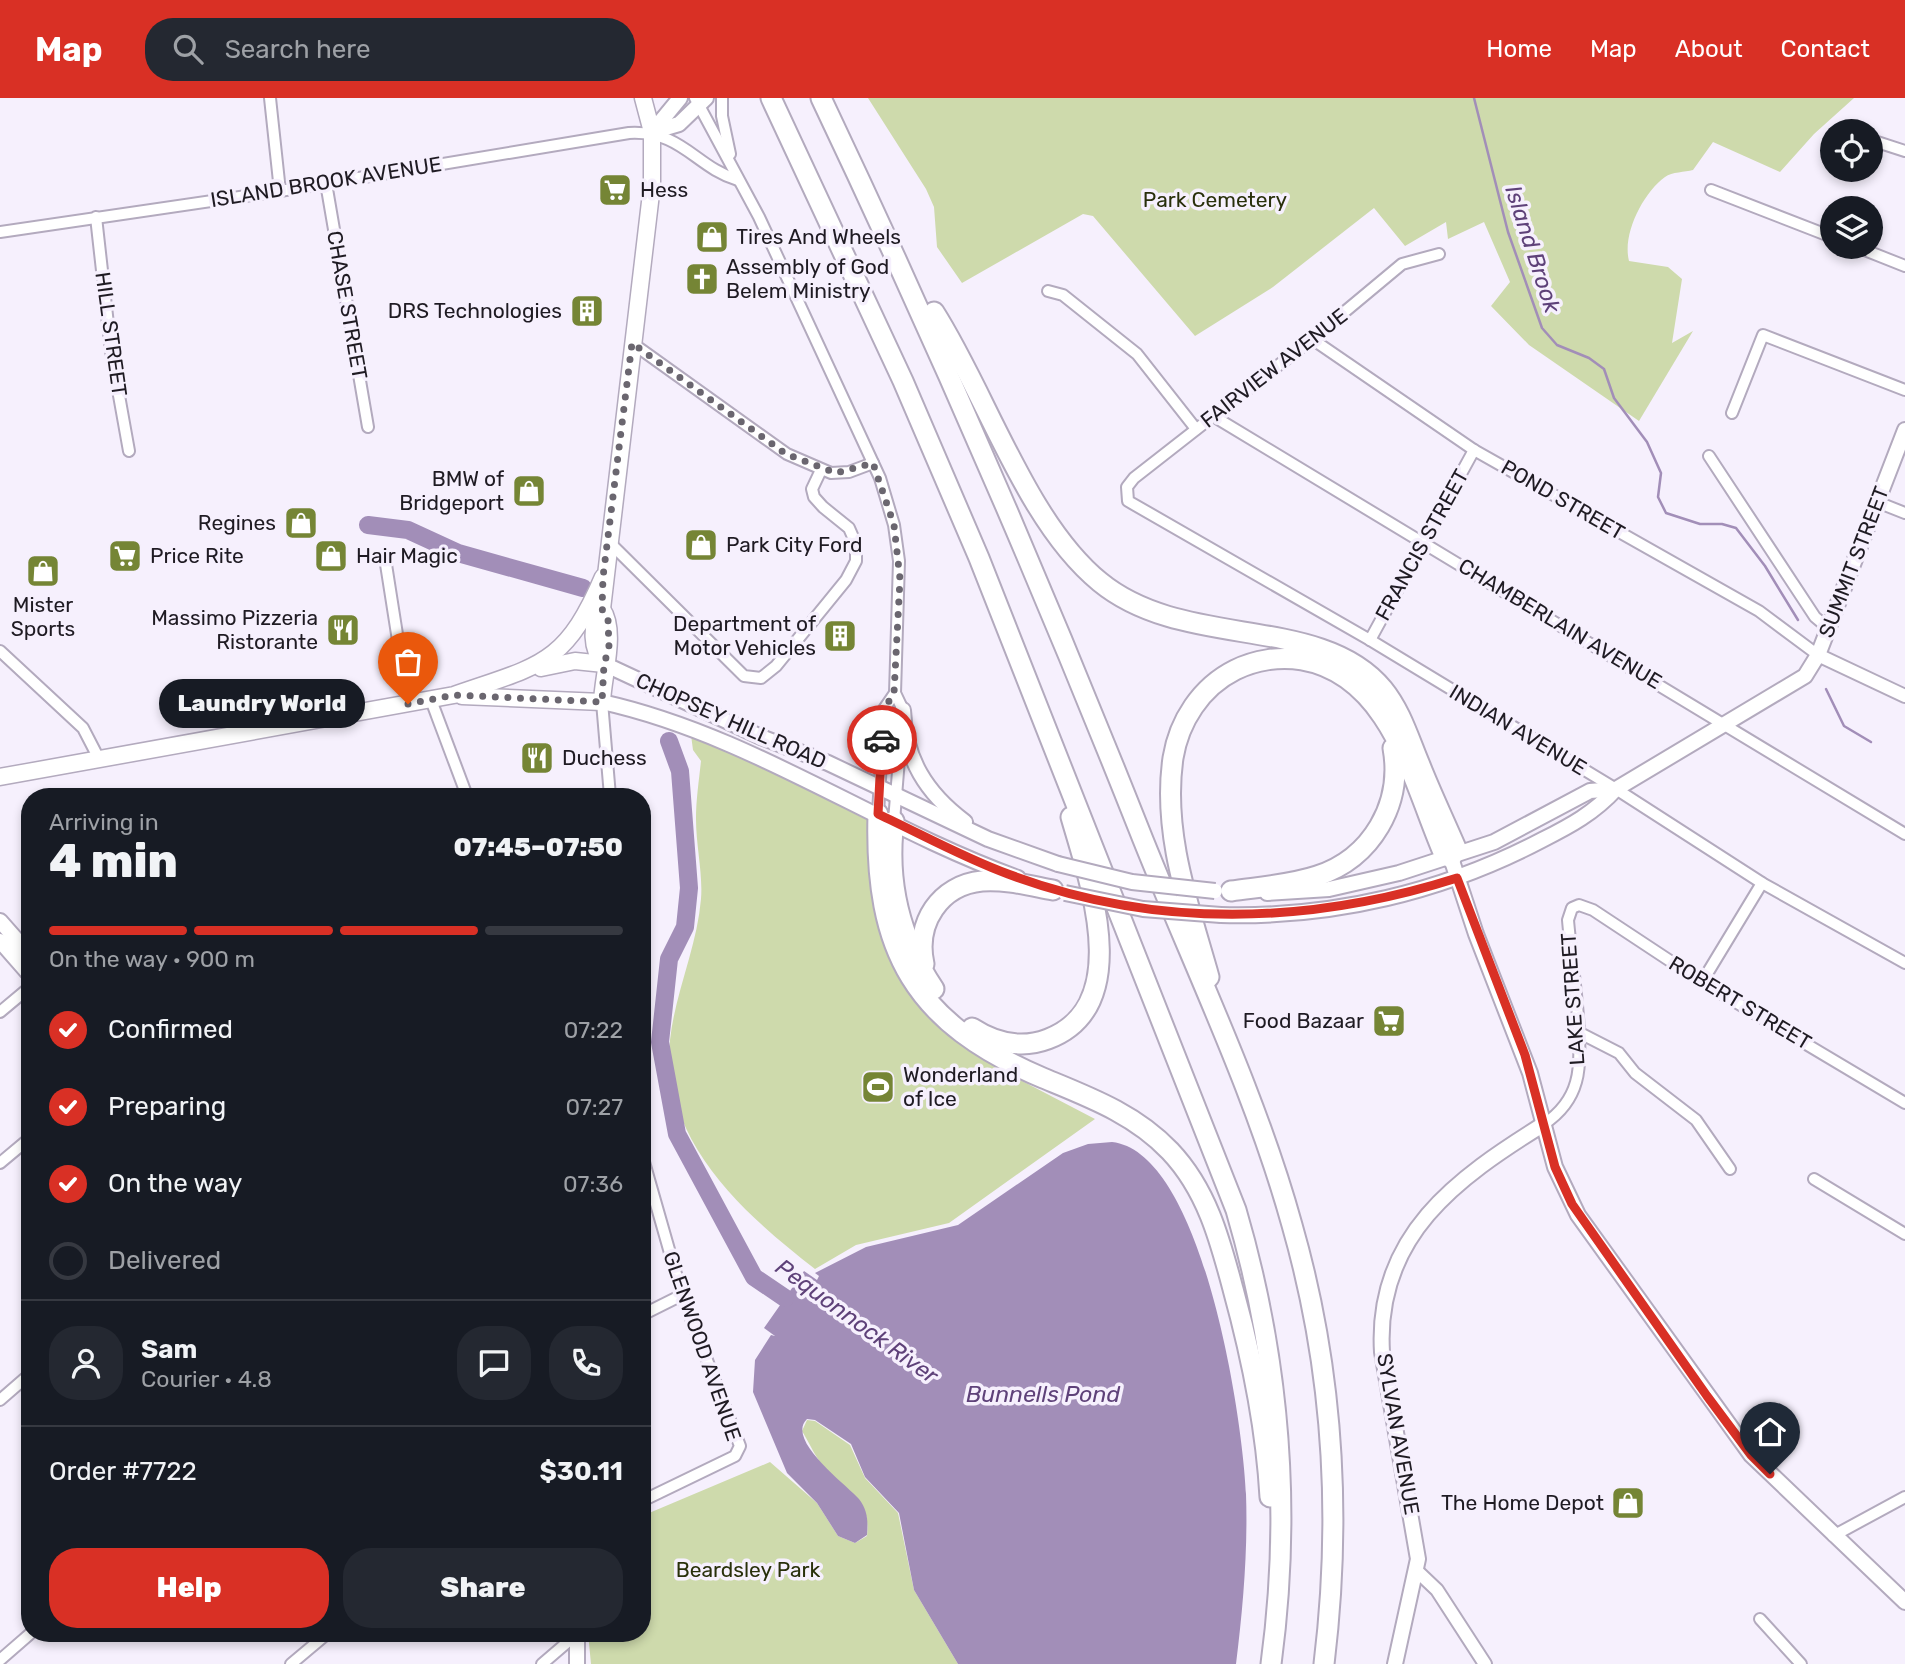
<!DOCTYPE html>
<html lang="en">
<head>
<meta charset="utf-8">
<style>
  body { margin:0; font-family:Rubik,sans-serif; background:#242831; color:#f1f3f6; height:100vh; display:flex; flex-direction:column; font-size:26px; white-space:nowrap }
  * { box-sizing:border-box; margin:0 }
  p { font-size:23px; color:#9ea1a6 }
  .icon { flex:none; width:38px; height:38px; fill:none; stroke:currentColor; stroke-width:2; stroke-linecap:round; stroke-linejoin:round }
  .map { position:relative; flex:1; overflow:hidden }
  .side { position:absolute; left:21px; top:690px; width:630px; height:854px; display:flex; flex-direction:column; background:#171b24; border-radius:28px; box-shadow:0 4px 10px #0003 }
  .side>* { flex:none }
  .fabs { position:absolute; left:1820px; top:21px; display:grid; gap:14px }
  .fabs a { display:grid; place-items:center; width:63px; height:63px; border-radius:50%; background:#171b24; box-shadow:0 4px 10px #0003; font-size:35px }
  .pin { position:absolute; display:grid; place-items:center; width:60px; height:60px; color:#fff; margin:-72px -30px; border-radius:50% 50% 50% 0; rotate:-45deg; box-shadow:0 0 7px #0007 }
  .pin .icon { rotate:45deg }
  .courier { position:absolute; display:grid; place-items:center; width:70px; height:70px; margin:-35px; border:5px solid #d93025; border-radius:50%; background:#fff; color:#222; box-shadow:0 2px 9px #0007 }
  .bubble { position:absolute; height:49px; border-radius:24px; background:#171b24; box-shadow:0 4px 10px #0003; font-size:23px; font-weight:800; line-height:49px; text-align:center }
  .summary em { font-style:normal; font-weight:800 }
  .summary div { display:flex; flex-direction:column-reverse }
  .summary { display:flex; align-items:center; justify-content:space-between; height:119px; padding:0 28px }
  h1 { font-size:46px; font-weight:800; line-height:52px }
  .bar { display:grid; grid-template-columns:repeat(4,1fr); gap:10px 7px; align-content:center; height:84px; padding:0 28px }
  .bar i { height:9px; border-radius:5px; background:#363941 }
  .bar .selected { background:#d93025 }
  .bar p { grid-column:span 4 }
  .line { display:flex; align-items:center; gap:18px; padding:0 28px; border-top:2px solid #363941 }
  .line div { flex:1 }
  .round { display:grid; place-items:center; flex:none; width:74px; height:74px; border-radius:28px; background:#242831 }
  ol { padding:0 28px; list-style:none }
  li { display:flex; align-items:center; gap:21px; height:77px }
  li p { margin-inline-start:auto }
  li .icon { padding:7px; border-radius:50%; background:#d93025; color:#fff; stroke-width:4 }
  li:last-child { color:#9ea1a6 }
  li i { width:38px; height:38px; border:4px solid #363941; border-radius:50% }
  .cta { display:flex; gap:14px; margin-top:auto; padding:14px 28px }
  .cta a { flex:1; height:80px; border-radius:28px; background:#d93025; color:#fff; font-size:28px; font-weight:800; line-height:80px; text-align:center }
  .cta a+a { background:#242831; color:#f1f3f6 }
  header { display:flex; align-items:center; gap:42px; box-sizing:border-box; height:98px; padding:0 35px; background:#d93025; color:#fff }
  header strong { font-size:33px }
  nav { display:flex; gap:38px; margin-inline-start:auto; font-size:24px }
  .search { width:490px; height:63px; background:#242831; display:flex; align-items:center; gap:18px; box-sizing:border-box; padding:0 24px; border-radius:28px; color:#9ea1a6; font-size:26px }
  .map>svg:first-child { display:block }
  .green { fill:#cedaac }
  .water { fill:#a28eb8 }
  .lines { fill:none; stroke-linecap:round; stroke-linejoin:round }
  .stream { stroke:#a28eb8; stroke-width:2.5 }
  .river { stroke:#a28eb8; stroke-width:18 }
  .minor-casing { stroke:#b3aabe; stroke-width:14 }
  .tertiary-casing { stroke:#b3aabe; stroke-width:16 }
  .secondary-casing { stroke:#b3aabe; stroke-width:18 }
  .primary-casing { stroke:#b3aabe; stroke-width:19 }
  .motorway-casing { stroke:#b3aabe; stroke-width:23 }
  .minor { stroke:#fff; stroke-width:10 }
  .tertiary { stroke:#fff; stroke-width:12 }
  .secondary { stroke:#fff; stroke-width:14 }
  .primary { stroke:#fff; stroke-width:16 }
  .motorway { stroke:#fff; stroke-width:19 }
  .secondary-bridge-casing { stroke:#b3aabe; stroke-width:18; stroke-linecap:butt }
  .secondary-bridge { stroke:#fff; stroke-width:14 }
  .done { stroke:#6a666f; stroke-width:7; stroke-dasharray:0 12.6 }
  .route { stroke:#d93025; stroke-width:9 }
  .labels { text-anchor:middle; stroke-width:7; stroke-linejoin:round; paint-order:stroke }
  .street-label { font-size:21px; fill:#1f1b23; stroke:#f6f0fd }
  .poi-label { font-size:21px; fill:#1f1b23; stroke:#f6f0fd; text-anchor:start }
  .park-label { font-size:21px; fill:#29300b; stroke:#f6f0fd }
  .water-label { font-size:23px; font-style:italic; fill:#5e4179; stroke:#f6f0fd }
</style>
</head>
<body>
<header>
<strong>Map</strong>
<div class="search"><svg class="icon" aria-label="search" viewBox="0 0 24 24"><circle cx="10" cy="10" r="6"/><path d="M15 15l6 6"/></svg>Search here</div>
<nav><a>Home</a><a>Map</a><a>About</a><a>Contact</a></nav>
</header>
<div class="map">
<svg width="1905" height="1566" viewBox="0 0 1905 1566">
  <rect width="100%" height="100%" fill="#f6f0fd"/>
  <g class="green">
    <path d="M868,0H1854L1814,36L1780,74L1713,44L1693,72C1685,74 1672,74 1665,79C1643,95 1622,136 1629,163L1668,169L1682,181L1672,245L1693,233L1639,323L1529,247L1491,208L1510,184L1484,124L1448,141L1446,124L1405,148L1374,110L1273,189L1195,238L1093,118L1083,116L962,185L937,149L934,109L926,91Z"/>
    <path d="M691,637L841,697L887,720L912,876L951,939L1003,973L1095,1021L949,1125L856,1147L815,1171C744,1116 661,1043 670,942C675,895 697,849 701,801C703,775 696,748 696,721C696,702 699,682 701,663L693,652Z"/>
    <path d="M807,1322L815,1323L850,1347L865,1380L898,1415L914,1492L958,1566H591L588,1535H642V1418L770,1364L817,1405L838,1438L855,1445L867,1438C871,1399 848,1396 826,1371C816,1361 810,1346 802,1333Z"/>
  </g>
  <path class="water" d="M1112,1044C1203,1054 1243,1321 1246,1396C1248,1452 1243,1510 1236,1566H958L914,1492L899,1415L865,1379L851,1346L815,1322L807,1321C785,1342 847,1387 859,1401C868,1413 868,1423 867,1437L855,1445L838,1438L817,1405L787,1375L753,1294L755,1262L771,1237L775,1238L764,1230L804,1173L817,1182L819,1178L815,1175L866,1149L958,1127L1063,1055L1088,1046Z"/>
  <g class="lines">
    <g class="stream">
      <path d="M1474,0L1508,134L1542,230L1557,247L1589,260L1604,271L1614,300L1647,344L1661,375L1658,399L1666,415L1700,426H1722L1736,430L1765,468L1798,522"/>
      <path d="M1826,591L1844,628L1871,644"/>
    </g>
    <g class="river">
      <path d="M368,427L408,432L458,455L583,490"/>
      <path d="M669,643L680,673L689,790L685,829L669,861L660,944L677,1036L754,1179L785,1200"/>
    </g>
    <defs>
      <g id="minor">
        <path d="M270,0L280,93"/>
        <path d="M695,0L759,119L880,380L894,427L899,463L895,595L903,612L894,723"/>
        <path d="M722,0V18L730,56"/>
        <path d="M1871,42L1905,53"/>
        <path d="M326,85L368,329"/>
        <path d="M1711,92L1832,139"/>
        <path d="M96,119L111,253L129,353"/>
        <path d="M0,134L280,93L629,35C682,32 695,69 738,82"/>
        <path d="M1857,149L1905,168"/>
        <path d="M1439,156L1402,166L1312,241L1134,380L1127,389L1128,403L1370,542L1616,691L1762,785L1905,865"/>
        <path d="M1048,193L1063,197L1137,256L1196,331"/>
        <path d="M1312,241L1474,352L1759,513L1818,557"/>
        <path d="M632,245L787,356L831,375L849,374L873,365"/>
        <path d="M1732,315L1763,237L1905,292"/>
        <path d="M1213,318L1905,736"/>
        <path d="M1709,358L1815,519L1828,530"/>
        <path d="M1877,404L1905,415"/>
        <path d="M608,443L744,578L761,580L776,568L846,482L856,463V446L849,430L823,409L814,399L812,391L821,372"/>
        <path d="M385,460L408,606"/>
        <path d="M1370,542L1474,352"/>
        <path d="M0,553L83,630L98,659"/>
        <path d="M431,602L467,698"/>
        <path d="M602,604L610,698"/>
        <path d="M878,716L884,611L895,595"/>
        <path d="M1702,884L1762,785"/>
        <path d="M0,914L30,889"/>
        <path d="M1578,934L1619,955L1635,975L1696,1022L1730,1071"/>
        <path d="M1544,1026C1559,1016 1571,1002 1576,984C1586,952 1571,860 1568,822L1572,810L1579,807L1593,812L1702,884L1905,1005"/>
        <path d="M642,1057L682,1197L740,1348L735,1358L642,1403"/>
        <path d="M0,1065L30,1040"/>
        <path d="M1814,1081L1905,1136"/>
        <path d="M642,1217L682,1197"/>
        <path d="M0,1302L30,1276"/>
        <path d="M1833,1438L1905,1399"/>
        <path d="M1760,1521L1801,1566"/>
        <path d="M0,1562L31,1535"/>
        <path d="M291,1566L328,1535"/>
        <path d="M542,1566L577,1536"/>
      </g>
      <g id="tertiary">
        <path d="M1818,557L1905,598"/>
        <path d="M1417,1473L1437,1492L1485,1566"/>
      </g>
      <g id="secondary">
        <path d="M652,34L679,26L706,0"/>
        <path d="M652,34L680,0"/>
        <path d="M604,566L761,639L828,665L988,741L1058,766"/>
        <path d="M602,604C751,637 876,729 1018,780"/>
        <path d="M903,612C905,661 926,695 965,724"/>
        <path d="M1451,760L1476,836L1530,975L1555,1069L1578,1117L1751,1357L1905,1504"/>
        <path d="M1267,795L1329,791L1399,775L1494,744L1590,693L1616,691"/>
        <path d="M1221,817C1333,820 1443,794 1542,742C1570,728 1594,715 1616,691L1805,578L1818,557L1905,332"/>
        <path d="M0,823L30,857"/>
        <path d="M0,843L30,877"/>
        <path d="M577,1535V1566"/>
        <path d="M1395,1566L1418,1461L1382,1254C1375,1138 1457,1080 1544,1026"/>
      </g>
      <g id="primary">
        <path d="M604,566C591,551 590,527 602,511L652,87V34L643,0"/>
        <path d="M541,570L575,563L604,566"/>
        <path d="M462,598L602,604C603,577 617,533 602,511"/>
        <path d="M0,679L454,597C540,567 565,568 603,479"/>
      </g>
      <g id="motorway">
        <path d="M771,0L903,283L979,460L1236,1112C1280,1262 1292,1411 1271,1566"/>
        <path d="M821,0C935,240 1040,482 1138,729C1190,861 1254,990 1292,1127C1333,1270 1342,1418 1324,1566"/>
        <path d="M934,214C986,295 1026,424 1100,484C1184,553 1320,515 1383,591C1401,613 1409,641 1420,667C1431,695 1444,722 1456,750L1451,760L1443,754C1413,684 1390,577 1302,562C1280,558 1255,562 1235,572C1201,589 1179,623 1173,660C1162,735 1189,808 1209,879"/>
        <path d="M878,716C874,854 914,925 1043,980C1089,999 1135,1016 1170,1053C1207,1092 1220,1142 1233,1191C1252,1260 1266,1328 1270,1399"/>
        <path d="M894,723C886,785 900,840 934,891"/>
        <path d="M1231,793C1259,789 1290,787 1317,778C1372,760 1403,706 1393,650"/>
        <path d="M924,866C915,825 940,787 982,783C1005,781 1031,788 1053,792"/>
        <path d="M972,930C995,945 1022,951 1048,941C1135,908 1089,782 1071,719"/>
      </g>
    </defs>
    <use href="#minor" class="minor-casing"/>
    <use href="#tertiary" class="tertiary-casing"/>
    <use href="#secondary" class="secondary-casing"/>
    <use href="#primary" class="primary-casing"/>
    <use href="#motorway" class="motorway-casing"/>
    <use href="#minor" class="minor"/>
    <use href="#tertiary" class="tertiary"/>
    <use href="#secondary" class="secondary"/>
    <use href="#primary" class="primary"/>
    <use href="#motorway" class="motorway"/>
    <defs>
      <g id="secondary-bridge">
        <path d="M1058,766L1132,784L1215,793"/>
        <path d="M1065,795L1143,811L1221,817"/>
      </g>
    </defs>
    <use href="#secondary-bridge" class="secondary-bridge-casing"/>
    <use href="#secondary-bridge" class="secondary-bridge"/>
  </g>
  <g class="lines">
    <path class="done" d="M408,606L454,597L602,604L604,566L609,550L608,521L602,511L603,479L632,245L786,356L836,375L873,365L894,427L900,481L894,595L884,611L882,642"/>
    <path class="route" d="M882,642L878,716C921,736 964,760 1008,776C1155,831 1309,827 1457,780L1525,957L1555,1069L1572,1106L1707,1298L1751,1357L1770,1376"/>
  </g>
  <defs>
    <symbol id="supermarket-square" viewBox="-11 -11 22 22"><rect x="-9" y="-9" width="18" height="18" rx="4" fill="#758535" stroke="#f6f0fd"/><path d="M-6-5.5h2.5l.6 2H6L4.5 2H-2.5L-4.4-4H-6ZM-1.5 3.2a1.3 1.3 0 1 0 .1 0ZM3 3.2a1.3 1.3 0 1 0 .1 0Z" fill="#fff"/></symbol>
    <symbol id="shop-square" viewBox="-11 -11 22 22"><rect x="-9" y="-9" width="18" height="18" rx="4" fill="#758535" stroke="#f6f0fd"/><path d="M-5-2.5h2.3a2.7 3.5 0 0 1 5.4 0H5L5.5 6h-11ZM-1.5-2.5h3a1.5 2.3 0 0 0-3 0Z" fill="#fff"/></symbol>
    <symbol id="church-square" viewBox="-11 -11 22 22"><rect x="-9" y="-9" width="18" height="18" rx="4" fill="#758535" stroke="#f6f0fd"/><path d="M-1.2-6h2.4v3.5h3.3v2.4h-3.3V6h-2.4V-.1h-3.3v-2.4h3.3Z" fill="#fff"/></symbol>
    <symbol id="building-square" viewBox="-11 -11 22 22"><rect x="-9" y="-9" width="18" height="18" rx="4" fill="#758535" stroke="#f6f0fd"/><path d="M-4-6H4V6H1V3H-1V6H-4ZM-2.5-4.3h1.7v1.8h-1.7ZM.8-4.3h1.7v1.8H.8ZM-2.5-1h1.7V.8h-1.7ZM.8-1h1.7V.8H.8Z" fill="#fff"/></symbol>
    <symbol id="restaurant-square" viewBox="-11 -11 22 22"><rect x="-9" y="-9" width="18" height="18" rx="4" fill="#758535" stroke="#f6f0fd"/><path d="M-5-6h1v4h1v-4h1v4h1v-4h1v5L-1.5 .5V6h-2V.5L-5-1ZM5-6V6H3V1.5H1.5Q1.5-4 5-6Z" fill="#fff"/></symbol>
    <symbol id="stadium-square" viewBox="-11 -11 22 22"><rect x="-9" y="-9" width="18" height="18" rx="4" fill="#758535" stroke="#f6f0fd"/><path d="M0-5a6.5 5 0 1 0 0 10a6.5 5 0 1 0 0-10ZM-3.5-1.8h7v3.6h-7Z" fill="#fff"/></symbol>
  </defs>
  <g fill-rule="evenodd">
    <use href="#supermarket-square" x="596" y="73" width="38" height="38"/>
    <use href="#shop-square" x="693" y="120" width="38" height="38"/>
    <use href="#church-square" x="683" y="162" width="38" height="38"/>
    <use href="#building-square" x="568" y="194" width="38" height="38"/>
    <use href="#shop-square" x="510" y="374" width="38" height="38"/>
    <use href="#shop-square" x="282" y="406" width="38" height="38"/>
    <use href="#shop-square" x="682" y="428" width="38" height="38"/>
    <use href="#supermarket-square" x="106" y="439" width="38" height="38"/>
    <use href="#shop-square" x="312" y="439" width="38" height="38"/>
    <use href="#shop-square" x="24" y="454" width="38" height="38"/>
    <use href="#restaurant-square" x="324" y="513" width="38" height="38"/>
    <use href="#building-square" x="821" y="519" width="38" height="38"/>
    <use href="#restaurant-square" x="518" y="641" width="38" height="38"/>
    <use href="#supermarket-square" x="1370" y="904" width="38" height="38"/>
    <use href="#stadium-square" x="859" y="970" width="38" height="38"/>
    <use href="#shop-square" x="1609" y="1386" width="38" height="38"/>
  </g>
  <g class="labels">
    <g class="street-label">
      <text transform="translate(326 84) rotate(-9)" y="7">ISLAND BROOK AVENUE</text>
      <text transform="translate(347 207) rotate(80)" y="7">CHASE STREET</text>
      <text transform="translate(111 236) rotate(82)" y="7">HILL STREET</text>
      <text transform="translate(1274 270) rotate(-38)" y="7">FAIRVIEW AVENUE</text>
      <text transform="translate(1563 402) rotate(30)" y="7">POND STREET</text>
      <text transform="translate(1422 447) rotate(-61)" y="7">FRANCIS STREET</text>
      <text transform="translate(1854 464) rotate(-69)" y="7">SUMMIT STREET</text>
      <text transform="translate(1560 526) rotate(31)" y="7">CHAMBERLAIN AVENUE</text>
      <text transform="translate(731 623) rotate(24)" y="7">CHOPSEY HILL ROAD</text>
      <text transform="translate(1518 632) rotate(31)" y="7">INDIAN AVENUE</text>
      <text transform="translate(1573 901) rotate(-94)" y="7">LAKE STREET</text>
      <text transform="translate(1740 905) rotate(31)" y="7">ROBERT STREET</text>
      <text transform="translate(702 1248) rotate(71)" y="7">GLENWOOD AVENUE</text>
      <text transform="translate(1398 1336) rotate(80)" y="7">SYLVAN AVENUE</text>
    </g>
    <g class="poi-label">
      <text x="640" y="99">Hess</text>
      <text x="736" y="146">Tires And Wheels</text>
      <text x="726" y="176">Assembly of God<tspan x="726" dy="24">Belem Ministry</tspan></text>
      <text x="562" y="220" text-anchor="end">DRS Technologies</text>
      <text x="504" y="388" text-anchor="end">BMW of<tspan x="504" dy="24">Bridgeport</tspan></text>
      <text x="276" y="432" text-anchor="end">Regines</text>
      <text x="726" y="454">Park City Ford</text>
      <text x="150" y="465">Price Rite</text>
      <text x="356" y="465">Hair Magic</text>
      <text x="43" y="514" text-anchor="middle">Mister<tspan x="43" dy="24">Sports</tspan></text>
      <text x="318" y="527" text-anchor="end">Massimo Pizzeria<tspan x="318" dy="24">Ristorante</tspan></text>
      <text x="816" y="533" text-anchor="end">Department of<tspan x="816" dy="24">Motor Vehicles</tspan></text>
      <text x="562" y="667">Duchess</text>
      <text x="1364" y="930" text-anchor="end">Food Bazaar</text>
      <text x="903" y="984">Wonderland<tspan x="903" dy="24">of Ice</tspan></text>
      <text x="1604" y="1412" text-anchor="end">The Home Depot</text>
    </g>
    <g class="park-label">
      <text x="1215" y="109">Park Cemetery</text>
      <text x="748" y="1479">Beardsley Park</text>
    </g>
    <g class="water-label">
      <text transform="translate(1533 151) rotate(72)" y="8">Island Brook</text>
      <text transform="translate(857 1223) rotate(36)" y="8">Pequonnock River</text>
      <text x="1043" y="1304">Bunnells Pond</text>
    </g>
  </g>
</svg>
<div class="fabs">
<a><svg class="icon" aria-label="locate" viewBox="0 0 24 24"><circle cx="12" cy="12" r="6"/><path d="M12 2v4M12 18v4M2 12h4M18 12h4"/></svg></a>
<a><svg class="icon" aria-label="layers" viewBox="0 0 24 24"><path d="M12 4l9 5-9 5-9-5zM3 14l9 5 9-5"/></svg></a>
</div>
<div class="pin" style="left:408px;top:606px;background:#ea580c"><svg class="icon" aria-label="bag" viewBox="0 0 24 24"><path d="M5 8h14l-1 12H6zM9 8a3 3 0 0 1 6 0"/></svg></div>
<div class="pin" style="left:1770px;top:1376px;background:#1f2937"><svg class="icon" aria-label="home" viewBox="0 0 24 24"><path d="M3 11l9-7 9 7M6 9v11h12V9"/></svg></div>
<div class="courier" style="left:882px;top:642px"><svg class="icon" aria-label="car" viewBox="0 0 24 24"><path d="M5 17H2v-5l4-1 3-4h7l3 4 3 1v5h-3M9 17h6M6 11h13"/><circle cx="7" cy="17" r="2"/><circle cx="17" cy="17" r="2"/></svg></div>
<div class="bubble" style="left:159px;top:581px;width:206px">Laundry World</div>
<section class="side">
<div class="summary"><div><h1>4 min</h1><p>Arriving in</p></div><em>07:45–07:50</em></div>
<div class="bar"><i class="selected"></i><i class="selected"></i><i class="selected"></i><i></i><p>On the way · 900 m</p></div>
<ol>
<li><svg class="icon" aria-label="check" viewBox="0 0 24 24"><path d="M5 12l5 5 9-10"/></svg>Confirmed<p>07:22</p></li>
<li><svg class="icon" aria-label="check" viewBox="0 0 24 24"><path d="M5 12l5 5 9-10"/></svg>Preparing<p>07:27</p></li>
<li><svg class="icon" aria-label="check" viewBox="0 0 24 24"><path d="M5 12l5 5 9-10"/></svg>On the way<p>07:36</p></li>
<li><i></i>Delivered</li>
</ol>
<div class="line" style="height:126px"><a class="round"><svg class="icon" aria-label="person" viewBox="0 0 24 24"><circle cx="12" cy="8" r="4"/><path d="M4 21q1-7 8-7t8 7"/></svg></a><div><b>Sam</b><p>Courier · 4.8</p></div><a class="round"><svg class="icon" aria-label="chat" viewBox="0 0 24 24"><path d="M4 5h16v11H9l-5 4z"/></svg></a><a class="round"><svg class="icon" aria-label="phone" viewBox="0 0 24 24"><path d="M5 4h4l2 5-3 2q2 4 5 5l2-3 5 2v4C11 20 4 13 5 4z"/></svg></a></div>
<div class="line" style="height:91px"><div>Order #7722</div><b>$30.11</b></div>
<div class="cta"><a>Help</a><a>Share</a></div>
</section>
</div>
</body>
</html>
